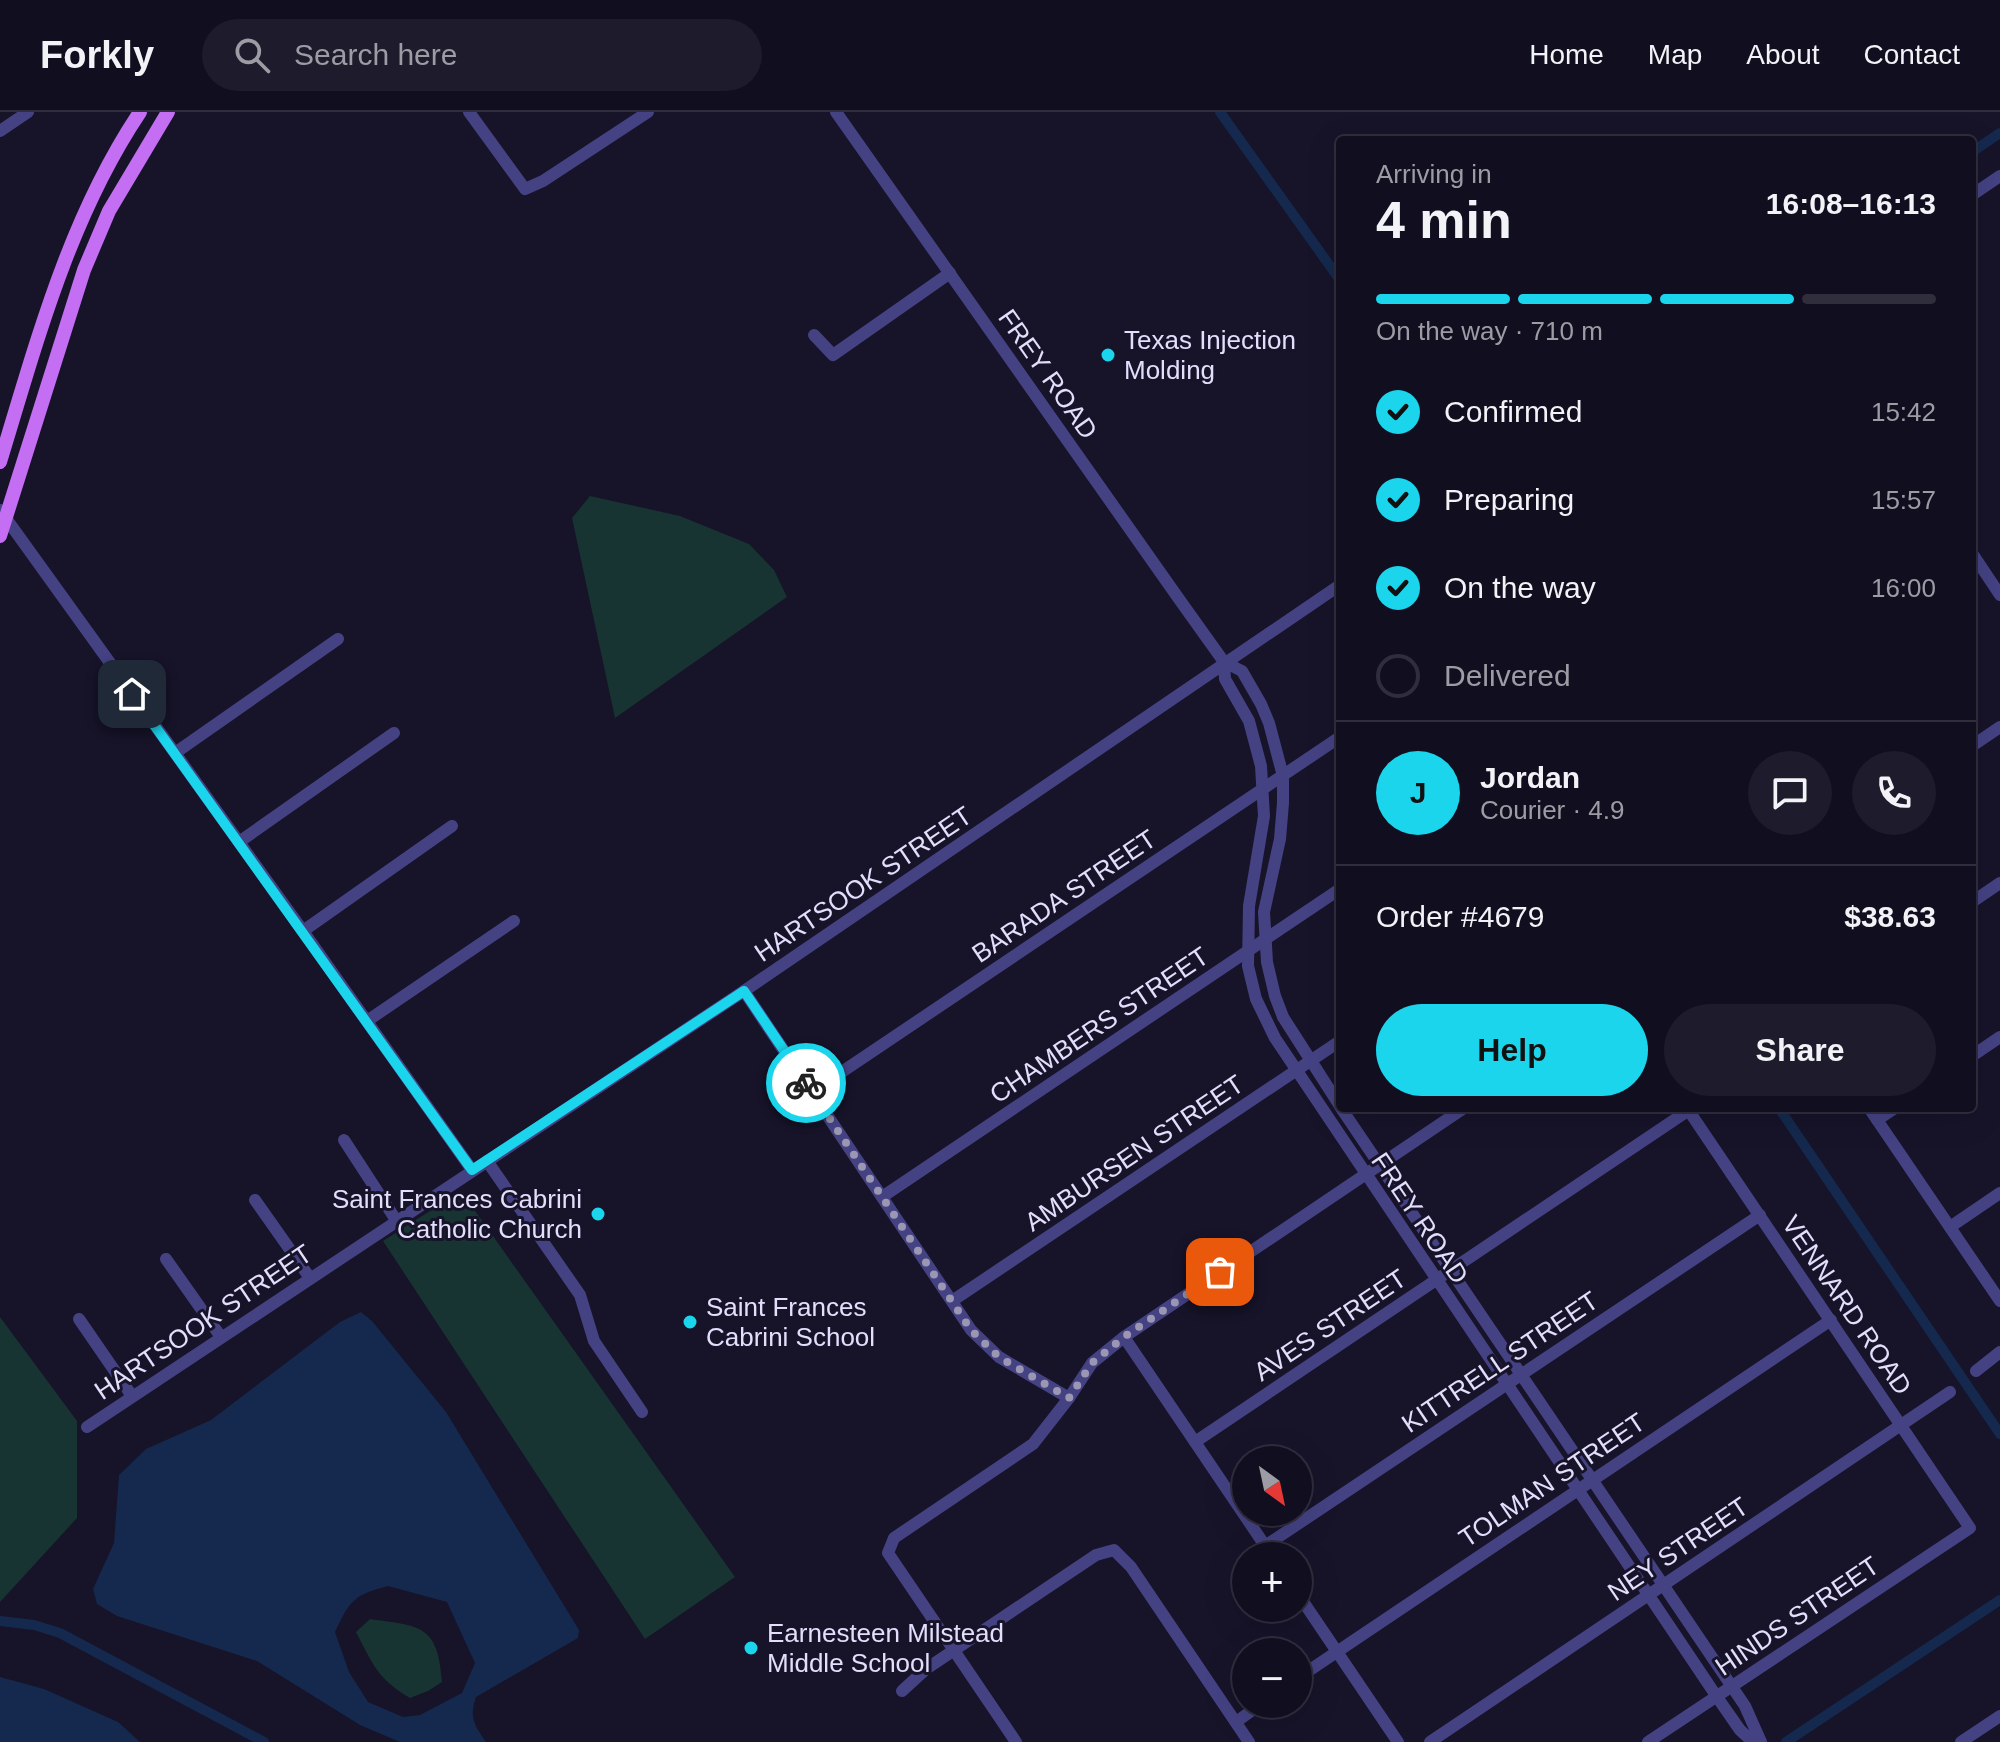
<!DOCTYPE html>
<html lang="en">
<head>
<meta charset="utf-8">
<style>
  body { margin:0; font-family:Helvetica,sans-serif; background:#1e1c2c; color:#f1f3f6; height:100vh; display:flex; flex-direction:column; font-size:30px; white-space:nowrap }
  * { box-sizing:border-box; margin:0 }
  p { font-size:26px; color:#9c9ca4 }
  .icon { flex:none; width:44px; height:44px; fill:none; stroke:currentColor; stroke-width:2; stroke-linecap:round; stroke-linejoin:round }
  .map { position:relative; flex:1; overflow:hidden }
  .panel { position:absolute; left:1336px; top:24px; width:640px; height:976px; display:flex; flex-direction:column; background:#110e1f; border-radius:8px; box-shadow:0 8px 32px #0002,0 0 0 2px #302e3d }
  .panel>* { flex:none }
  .needle { width:52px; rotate:147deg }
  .controls { position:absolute; left:1232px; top:1334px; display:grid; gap:16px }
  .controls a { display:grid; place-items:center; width:80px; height:80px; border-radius:50%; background:#110e1f; box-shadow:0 8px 32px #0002,0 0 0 2px #302e3d; font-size:40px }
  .pin { position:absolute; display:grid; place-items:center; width:68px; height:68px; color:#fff; margin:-34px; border-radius:16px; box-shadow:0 4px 12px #0006 }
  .courier { position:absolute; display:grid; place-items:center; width:80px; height:80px; margin:-40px; border:6px solid #1ad5ec; border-radius:50%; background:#fff; color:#222; box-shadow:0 2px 10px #0007 }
  .overview em { font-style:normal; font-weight:700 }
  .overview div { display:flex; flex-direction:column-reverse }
  .overview { display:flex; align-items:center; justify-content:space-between; height:136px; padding:0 40px }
  h1 { font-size:52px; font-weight:700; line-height:60px }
  .bar { display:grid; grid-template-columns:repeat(4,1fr); gap:12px 8px; align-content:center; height:96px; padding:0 40px }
  .bar i { height:10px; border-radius:6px; background:#302e3d }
  .bar .on { background:#1ad5ec }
  .bar p { grid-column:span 4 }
  .line { display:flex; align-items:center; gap:20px; padding:0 40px; border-top:2px solid #302e3d }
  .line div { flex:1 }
  .round { display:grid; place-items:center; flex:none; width:84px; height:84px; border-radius:42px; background:#1e1c2c }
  ol { padding:0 40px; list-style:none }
  li { display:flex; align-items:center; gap:24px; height:88px }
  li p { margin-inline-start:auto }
  li .icon { padding:8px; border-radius:50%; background:#1ad5ec; color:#111; stroke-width:4 }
  li:last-child { color:#9c9ca4 }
  li i { width:44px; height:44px; border:4px solid #302e3d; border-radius:50% }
  .action { display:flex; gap:16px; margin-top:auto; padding:16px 40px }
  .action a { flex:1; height:92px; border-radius:48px; background:#1ad5ec; color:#111; font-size:32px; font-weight:700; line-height:92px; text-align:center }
  .action a+a { background:#1e1c2c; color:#f1f3f6 }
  header { display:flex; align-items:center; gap:48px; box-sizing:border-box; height:112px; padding:0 40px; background:#110e1f; border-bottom:2px solid #302e3d }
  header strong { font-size:38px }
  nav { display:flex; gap:44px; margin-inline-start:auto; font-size:28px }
  .search { width:560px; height:72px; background:#1e1c2c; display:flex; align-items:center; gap:20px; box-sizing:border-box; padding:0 28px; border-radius:44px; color:#9c9ca4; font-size:30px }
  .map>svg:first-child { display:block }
  .green { fill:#173332 }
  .water { fill:#14294d; fill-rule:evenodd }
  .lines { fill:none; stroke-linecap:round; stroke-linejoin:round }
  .canal { stroke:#14294d; stroke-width:10 }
  .minor { stroke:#454284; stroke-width:12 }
  .major { stroke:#c36ef3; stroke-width:14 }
  .done { stroke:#9b97b2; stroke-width:8; stroke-dasharray:0 14.4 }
  .route { stroke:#1ad5ec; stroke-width:10 }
  .poi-dot { fill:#1ad5ec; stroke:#171329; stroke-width:3 }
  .labels { text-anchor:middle; stroke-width:6; stroke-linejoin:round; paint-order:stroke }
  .poi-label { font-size:26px; fill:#e2defc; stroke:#171329; text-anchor:start }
  .street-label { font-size:26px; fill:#e2defc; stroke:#171329 }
</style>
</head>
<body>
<header>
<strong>Forkly</strong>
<div class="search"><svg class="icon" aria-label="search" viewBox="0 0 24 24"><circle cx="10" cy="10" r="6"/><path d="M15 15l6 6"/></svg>Search here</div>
<nav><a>Home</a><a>Map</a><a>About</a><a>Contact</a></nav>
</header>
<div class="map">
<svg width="2000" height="1630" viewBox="0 0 2000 1630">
  <rect width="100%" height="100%" fill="#171329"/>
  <g class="green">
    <path d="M590,384L680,404L749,432L774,458L787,485L615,606L572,406Z"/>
    <path d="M461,1079L735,1465L645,1527L383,1129Z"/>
    <path d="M0,1205L77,1309V1406L0,1490Z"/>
    <path d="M370,1507C421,1514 438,1513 442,1570L428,1579L410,1586C378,1567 373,1553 356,1520Z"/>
  </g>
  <g class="water">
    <path d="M361,1200L372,1209L446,1300L579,1518L578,1526L476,1585C469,1605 474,1613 486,1630H400L360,1613L257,1549L117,1504L97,1492L93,1477L114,1431L119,1363L146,1337L211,1308L340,1210ZM388,1474L447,1490L475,1551L462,1581L420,1603L403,1605L368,1590L349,1560L335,1520C350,1488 354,1483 388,1474Z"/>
    <path d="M0,1565L44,1577L118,1610L140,1630H0Z"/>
  </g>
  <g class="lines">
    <g class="canal">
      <path d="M1220,0L1340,168"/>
      <path d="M1972,40L2000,21"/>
      <path d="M1779,996L2000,1322"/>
      <path d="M0,1509L34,1513L60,1521L264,1630"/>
      <path d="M1786,1630L2000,1488"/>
    </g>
    <g class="minor">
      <path d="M469,0L525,77L543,69L648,0"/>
      <path d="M836,0L1179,487L1224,550L1242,559L1261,592L1269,611L1283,664V691L1280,727L1264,800L1267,850L1275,884L1283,905L1340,994"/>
      <path d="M0,19L28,0"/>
      <path d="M1972,83L2000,64"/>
      <path d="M814,223L833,243L950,161"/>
      <path d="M0,398L303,819L472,1058"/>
      <path d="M1972,441L2000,483"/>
      <path d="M1224,550L1225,567L1249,609L1261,654L1264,704L1249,794L1248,854L1256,887L1275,926L1717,1585L1740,1618L1753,1630"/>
      <path d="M1972,634L2000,615"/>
      <path d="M175,641L338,527"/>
      <path d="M239,730L394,621"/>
      <path d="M1972,790L2000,771"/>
      <path d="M303,819L452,714"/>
      <path d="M744,879L971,1218L999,1245L1069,1286"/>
      <path d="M367,909L514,809"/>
      <path d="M1972,944L2000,925"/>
      <path d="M812,980L1340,625"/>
      <path d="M1341,996L1745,1594L1761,1630"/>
      <path d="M1869,996L2000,1189"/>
      <path d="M1877,1008L1895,996"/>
      <path d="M344,1028L396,1108"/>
      <path d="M487,1049L580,1183L594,1229L642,1300"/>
      <path d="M882,1085L1340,777"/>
      <path d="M255,1088L310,1166"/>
      <path d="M1950,1115L2000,1081"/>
      <path d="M166,1147L221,1225"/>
      <path d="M952,1189L1340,929"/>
      <path d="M79,1207L132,1284"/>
      <path d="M1124,1225L1272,1444"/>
      <path d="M1976,1259L2000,1240"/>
      <path d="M87,1315L744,879L1340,473"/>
      <path d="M1195,1330L1689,998"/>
      <path d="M1265,1434L1760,1103"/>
      <path d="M1298,1482L1398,1630"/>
      <path d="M1298,1566L1831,1208"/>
      <path d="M902,1579L926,1557L1096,1443L1114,1438L1131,1455L1249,1630"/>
      <path d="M1236,1610L1261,1592"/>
      <path d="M1016,1630L888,1441L894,1426L1033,1332L1069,1286L1092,1251L1124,1225L1464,996"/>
      <path d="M1430,1630L1950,1280"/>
      <path d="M1648,1630L1970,1416L1687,996"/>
      <path d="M1961,1630L2000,1604"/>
    </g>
    <g class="major">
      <path d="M0,350C37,229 69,106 140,0"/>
      <path d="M0,424L84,158L109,99L168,0"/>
    </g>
  </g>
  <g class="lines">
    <path class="done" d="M806,971L971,1218L999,1245L1069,1286L1092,1251L1124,1225L1220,1160"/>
    <path class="route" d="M132,582L472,1058L744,879L806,971"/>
  </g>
  <g class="poi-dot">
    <circle cx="1108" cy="243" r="8"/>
    <circle cx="598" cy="1102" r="8"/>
    <circle cx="690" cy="1210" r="8"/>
    <circle cx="751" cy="1536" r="8"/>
  </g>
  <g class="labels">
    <g class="poi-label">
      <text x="1124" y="237">Texas Injection<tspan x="1124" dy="30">Molding</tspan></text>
      <text x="582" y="1096" text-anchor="end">Saint Frances Cabrini<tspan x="582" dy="30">Catholic Church</tspan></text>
      <text x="706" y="1204">Saint Frances<tspan x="706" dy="30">Cabrini School</tspan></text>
      <text x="767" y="1530">Earnesteen Milstead<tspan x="767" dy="30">Middle School</tspan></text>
    </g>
    <g class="street-label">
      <text transform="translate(1048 262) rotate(55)" y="9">FREY ROAD</text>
      <text transform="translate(863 772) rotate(-34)" y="9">HARTSOOK STREET</text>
      <text transform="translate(1064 784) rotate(-34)" y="9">BARADA STREET</text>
      <text transform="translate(1099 913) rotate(-34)" y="9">CHAMBERS STREET</text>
      <text transform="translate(1134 1041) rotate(-34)" y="9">AMBURSEN STREET</text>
      <text transform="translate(1420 1106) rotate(56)" y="9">FREY ROAD</text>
      <text transform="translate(1847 1193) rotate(56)" y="9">VENNARD ROAD</text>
      <text transform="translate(203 1210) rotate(-34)" y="9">HARTSOOK STREET</text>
      <text transform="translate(1330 1213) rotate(-34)" y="9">AVES STREET</text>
      <text transform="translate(1500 1250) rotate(-34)" y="9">KITTRELL STREET</text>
      <text transform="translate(1552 1368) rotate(-34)" y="9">TOLMAN STREET</text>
      <text transform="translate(1678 1437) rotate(-34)" y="9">NEY STREET</text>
      <text transform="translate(1797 1504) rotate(-34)" y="9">HINDS STREET</text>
    </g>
  </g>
</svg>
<div class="controls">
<a><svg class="needle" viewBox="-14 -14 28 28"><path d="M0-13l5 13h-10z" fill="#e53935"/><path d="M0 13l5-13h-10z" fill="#9c9ca4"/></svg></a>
<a>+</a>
<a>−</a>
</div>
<div class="pin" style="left:1220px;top:1160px;background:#ea580c"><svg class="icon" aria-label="bag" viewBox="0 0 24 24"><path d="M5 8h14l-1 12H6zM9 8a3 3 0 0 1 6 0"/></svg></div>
<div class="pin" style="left:132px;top:582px;background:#1f2937"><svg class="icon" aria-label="home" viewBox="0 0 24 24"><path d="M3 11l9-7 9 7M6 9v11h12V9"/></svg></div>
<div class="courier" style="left:806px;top:971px"><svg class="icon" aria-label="bike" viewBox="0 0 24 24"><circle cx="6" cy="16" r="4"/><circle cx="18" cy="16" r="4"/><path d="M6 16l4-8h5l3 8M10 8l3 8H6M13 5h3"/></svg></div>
<section class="panel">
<div class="overview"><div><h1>4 min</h1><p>Arriving in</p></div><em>16:08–16:13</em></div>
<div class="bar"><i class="on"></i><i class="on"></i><i class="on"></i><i></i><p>On the way · 710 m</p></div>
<ol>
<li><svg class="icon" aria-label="check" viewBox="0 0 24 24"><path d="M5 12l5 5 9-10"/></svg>Confirmed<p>15:42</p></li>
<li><svg class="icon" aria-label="check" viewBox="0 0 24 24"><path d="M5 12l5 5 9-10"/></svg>Preparing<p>15:57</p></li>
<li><svg class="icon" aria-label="check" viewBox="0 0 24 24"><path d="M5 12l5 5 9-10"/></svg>On the way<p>16:00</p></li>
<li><i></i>Delivered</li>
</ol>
<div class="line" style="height:144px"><b class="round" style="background:#1ad5ec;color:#111">J</b><div><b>Jordan</b><p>Courier · 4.9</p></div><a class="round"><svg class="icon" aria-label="chat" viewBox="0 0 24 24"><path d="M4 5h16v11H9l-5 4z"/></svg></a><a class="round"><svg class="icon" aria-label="phone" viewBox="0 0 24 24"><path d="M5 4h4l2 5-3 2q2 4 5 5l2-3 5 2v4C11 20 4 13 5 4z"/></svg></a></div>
<div class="line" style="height:104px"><div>Order #4679</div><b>$38.63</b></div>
<div class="action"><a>Help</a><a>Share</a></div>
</section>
</div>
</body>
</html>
